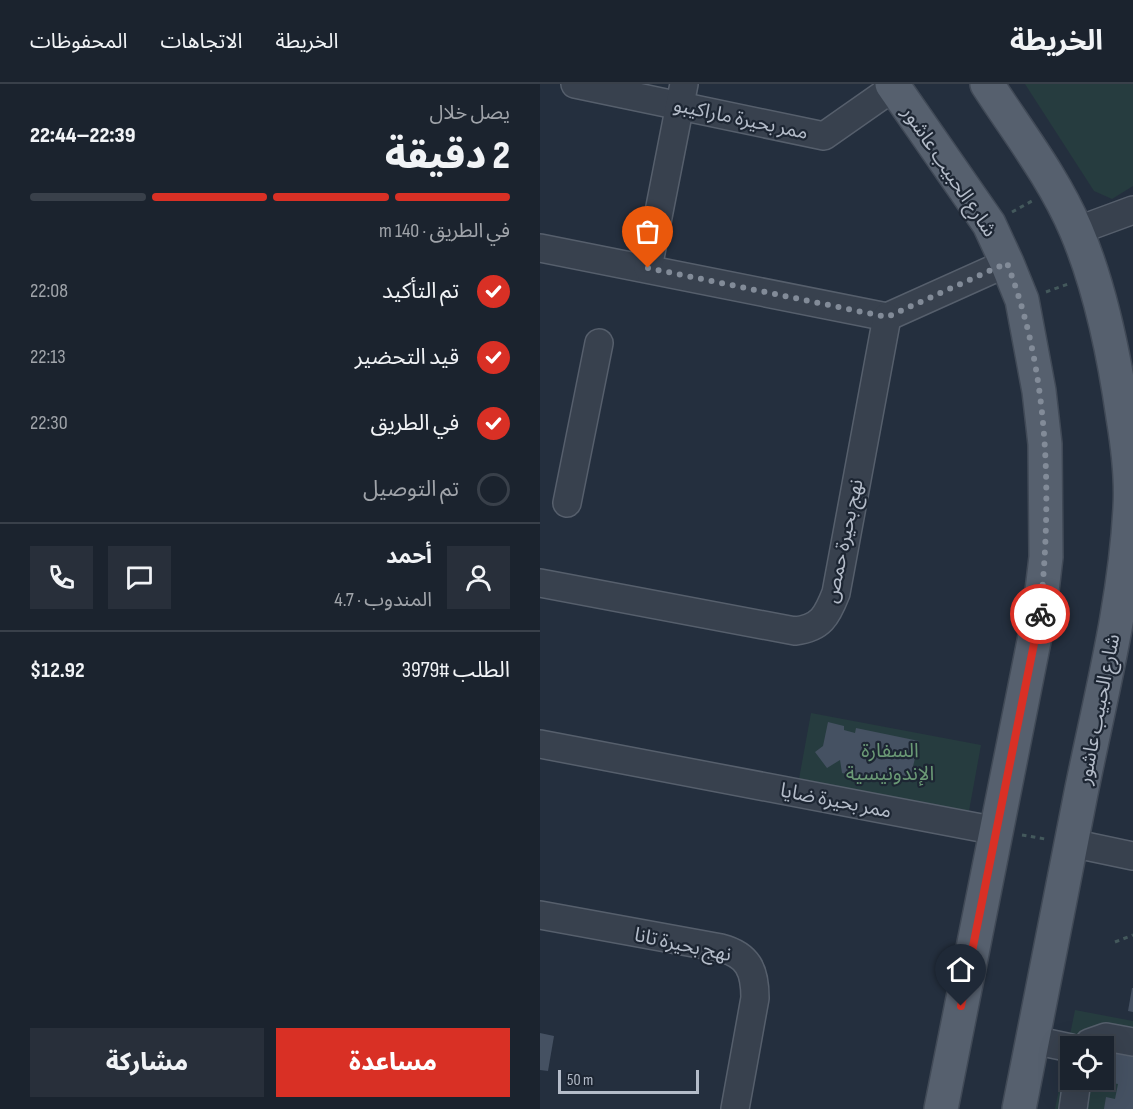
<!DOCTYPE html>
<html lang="ar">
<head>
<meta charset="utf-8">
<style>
  body { margin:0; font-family:"Sofia Sans Condensed","Noto Sans Arabic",sans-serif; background:#282f3a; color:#f1f3f6; direction:rtl; height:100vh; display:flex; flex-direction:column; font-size:22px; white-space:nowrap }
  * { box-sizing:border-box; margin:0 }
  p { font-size:20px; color:#a0a4aa }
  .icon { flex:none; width:33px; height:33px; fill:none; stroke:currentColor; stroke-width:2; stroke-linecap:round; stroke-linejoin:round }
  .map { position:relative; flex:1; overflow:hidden; direction:ltr }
  .sheet { display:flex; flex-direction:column; background:#1b232e; width:540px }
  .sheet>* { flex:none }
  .tools { position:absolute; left:520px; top:952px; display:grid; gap:12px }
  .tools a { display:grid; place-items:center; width:54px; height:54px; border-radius:0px; background:#1b232e; box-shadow:0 6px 24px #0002,0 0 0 2px #39404a; font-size:30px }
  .scale { position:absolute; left:18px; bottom:15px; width:141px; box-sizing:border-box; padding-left:6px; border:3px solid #b4bcc9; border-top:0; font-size:16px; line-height:21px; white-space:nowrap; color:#b4bcc9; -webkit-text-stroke:4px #1d2633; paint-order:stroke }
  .pin { position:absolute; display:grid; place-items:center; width:51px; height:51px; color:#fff; margin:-62px -26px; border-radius:50% 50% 50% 0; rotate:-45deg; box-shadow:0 0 6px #0007 }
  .pin .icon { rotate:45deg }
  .courier { position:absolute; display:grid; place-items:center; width:60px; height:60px; margin:-30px; border:4px solid #d93025; border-radius:50%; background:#fff; color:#222; box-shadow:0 2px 8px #0007 }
  .summary em { font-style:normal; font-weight:800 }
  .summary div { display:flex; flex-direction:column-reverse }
  .summary { display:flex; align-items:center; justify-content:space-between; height:102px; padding:0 30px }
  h1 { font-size:39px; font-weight:800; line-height:45px }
  .bar { display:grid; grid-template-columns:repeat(4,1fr); gap:9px 6px; align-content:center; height:72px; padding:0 30px }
  .bar i { height:8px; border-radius:4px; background:#39404a }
  .bar .current { background:#d93025 }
  .bar p { grid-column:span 4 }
  .line { display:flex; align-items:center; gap:15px; padding:0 30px; border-top:2px solid #39404a }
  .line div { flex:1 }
  .round { display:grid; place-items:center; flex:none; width:63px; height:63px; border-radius:0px; background:#282f3a }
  ol { padding:0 30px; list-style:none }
  li { display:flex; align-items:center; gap:18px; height:66px }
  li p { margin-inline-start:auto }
  li .icon { padding:6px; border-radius:50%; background:#d93025; color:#fff; stroke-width:4 }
  li:last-child { color:#a0a4aa }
  li i { width:33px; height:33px; border:3px solid #39404a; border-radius:50% }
  .button { display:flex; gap:12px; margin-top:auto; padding:12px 30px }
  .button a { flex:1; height:69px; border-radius:0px; background:#d93025; color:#fff; font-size:24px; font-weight:800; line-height:69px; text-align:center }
  .button a+a { background:#282f3a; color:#f1f3f6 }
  header { display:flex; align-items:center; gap:36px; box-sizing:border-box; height:84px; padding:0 30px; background:#1b232e; border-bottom:2px solid #39404a }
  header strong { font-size:28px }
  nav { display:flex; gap:33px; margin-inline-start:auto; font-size:21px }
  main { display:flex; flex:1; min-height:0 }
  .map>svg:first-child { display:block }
  .green { fill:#263c3f; fill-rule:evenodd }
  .building { fill:#455162 }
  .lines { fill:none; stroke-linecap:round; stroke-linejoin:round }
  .minor-casing { stroke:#565f6c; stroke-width:30 }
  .major-casing { stroke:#414a57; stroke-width:36 }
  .path { stroke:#44595c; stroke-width:3; stroke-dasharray:4.5 4.5; stroke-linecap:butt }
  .minor { stroke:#38414e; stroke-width:27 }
  .major { stroke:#56606e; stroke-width:33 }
  .done { stroke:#828b98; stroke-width:6; stroke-dasharray:0 10.8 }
  .route { stroke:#d93025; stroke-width:8 }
  .labels { text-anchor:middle; stroke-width:4.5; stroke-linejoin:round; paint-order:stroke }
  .street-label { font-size:20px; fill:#b4bcc9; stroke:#1d2633 }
  .park-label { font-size:20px; fill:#6b9a76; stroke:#1d2633 }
</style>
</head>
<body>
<header>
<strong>الخريطة</strong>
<nav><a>الخريطة</a><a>الاتجاهات</a><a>المحفوظات</a></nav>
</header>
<main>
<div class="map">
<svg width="593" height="1025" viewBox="0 0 593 1025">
  <rect width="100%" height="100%" fill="#242f3e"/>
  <g class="green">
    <path d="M485,0H593V102L572,115L554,107Z"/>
    <path d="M271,629L441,661L429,727L259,695Z"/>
    <path d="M535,926L593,937V1025H515ZM531,963H564V996H531Z"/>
  </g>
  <g class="building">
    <path d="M288,638L304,642V646L315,649L316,644L379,657L371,691L341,696L324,694L302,689L300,676L287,684L275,668L283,662Z"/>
    <path d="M592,904H593V928L588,927Z"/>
    <path d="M0,949L14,952L8,987L0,986Z"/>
    <path d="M590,965L593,966V1025H564L566,1013L575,1015L578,1000L567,998L574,968L588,972Z"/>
  </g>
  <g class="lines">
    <defs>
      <g id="minor">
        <path d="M35,0L284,52L354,3"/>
        <path d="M536,147L593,126"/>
        <path d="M0,164L347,233"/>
        <path d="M108,184L144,0"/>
        <path d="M347,233L467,179"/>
        <path d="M27,419L59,259"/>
        <path d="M0,499L255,547C281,544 287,532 296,509L347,233"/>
        <path d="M0,660L457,747"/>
        <path d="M531,759L593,772"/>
        <path d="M0,831L181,864C208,871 215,886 215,914L195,1025"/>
        <path d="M493,956L531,964"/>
        <path d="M546,963L549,959L566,953L593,958"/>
        <path d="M533,1025L537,996"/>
      </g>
      <g id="major">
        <path d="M352,0L449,140L467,179L482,216L499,307L505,360L506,473L499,532L401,1025"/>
        <path d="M447,0C478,48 514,94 536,146C561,205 574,270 583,333C588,363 592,393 590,424C585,520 560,615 541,709C520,814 500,920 479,1025"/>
      </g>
    </defs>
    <use href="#minor" class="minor-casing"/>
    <use href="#major" class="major-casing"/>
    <g class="path">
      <path d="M472,128L492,117"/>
      <path d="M506,208L528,200"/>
      <path d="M482,751L505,755"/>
      <path d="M575,858L593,851"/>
    </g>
    <use href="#minor" class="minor"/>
    <use href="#major" class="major"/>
  </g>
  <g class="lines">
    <path class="done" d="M108,184L347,233L467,179C510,290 512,413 500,530"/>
    <path class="route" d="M421,922L500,530"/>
  </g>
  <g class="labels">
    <g class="street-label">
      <text transform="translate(201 34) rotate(12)" y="7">ممر بحيرة ماراكيبو</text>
      <text transform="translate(410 87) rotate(56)" y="7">شارع الحبيب عاشور</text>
      <text transform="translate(303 457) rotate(-78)" y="7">نهج بحيرة حمص</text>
      <text transform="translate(558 625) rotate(-79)" y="7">شارع الحبيب عاشور</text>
      <text transform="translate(296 716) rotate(11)" y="7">ممر بحيرة ضايا</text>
      <text transform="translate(143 860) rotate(12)" y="7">نهج بحيرة تانا</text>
    </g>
    <g class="park-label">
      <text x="350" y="673">السفارة<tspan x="350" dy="23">الإندونيسية</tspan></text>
    </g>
  </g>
</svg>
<div class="tools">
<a><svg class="icon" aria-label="locate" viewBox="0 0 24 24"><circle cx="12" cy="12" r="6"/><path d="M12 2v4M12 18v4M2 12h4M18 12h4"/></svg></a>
</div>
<div class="scale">50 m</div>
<div class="pin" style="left:108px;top:184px;background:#ea580c"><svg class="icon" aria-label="bag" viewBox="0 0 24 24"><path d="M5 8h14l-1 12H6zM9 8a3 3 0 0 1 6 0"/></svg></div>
<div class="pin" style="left:421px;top:922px;background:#1f2937"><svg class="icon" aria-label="home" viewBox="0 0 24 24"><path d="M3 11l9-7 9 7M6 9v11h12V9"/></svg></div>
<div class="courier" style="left:500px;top:530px"><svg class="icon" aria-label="bike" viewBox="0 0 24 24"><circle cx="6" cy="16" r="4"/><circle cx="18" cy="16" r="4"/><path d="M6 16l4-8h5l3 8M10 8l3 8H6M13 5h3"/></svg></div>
</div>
<section class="sheet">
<div class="summary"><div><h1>2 دقيقة</h1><p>يصل خلال</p></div><em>22:39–22:44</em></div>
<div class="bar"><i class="current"></i><i class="current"></i><i class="current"></i><i></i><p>في الطريق · 140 m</p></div>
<ol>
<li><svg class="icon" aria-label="check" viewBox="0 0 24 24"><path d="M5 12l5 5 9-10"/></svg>تم التأكيد<p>22:08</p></li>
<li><svg class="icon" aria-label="check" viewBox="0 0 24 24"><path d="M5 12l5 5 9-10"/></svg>قيد التحضير<p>22:13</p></li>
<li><svg class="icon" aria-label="check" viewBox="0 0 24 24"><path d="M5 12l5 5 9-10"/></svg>في الطريق<p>22:30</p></li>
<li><i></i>تم التوصيل</li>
</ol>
<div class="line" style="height:108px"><a class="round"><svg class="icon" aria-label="person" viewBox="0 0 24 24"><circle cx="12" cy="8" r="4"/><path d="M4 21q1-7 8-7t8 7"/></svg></a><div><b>أحمد</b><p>المندوب · 4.7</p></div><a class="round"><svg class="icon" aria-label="chat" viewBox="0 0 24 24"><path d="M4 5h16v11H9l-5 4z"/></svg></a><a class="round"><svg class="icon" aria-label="phone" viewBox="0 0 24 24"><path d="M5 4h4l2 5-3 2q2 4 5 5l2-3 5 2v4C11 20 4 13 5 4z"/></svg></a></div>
<div class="line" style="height:78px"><div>الطلب #3979</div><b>$12.92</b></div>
<div class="button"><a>مساعدة</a><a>مشاركة</a></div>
</section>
</main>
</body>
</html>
